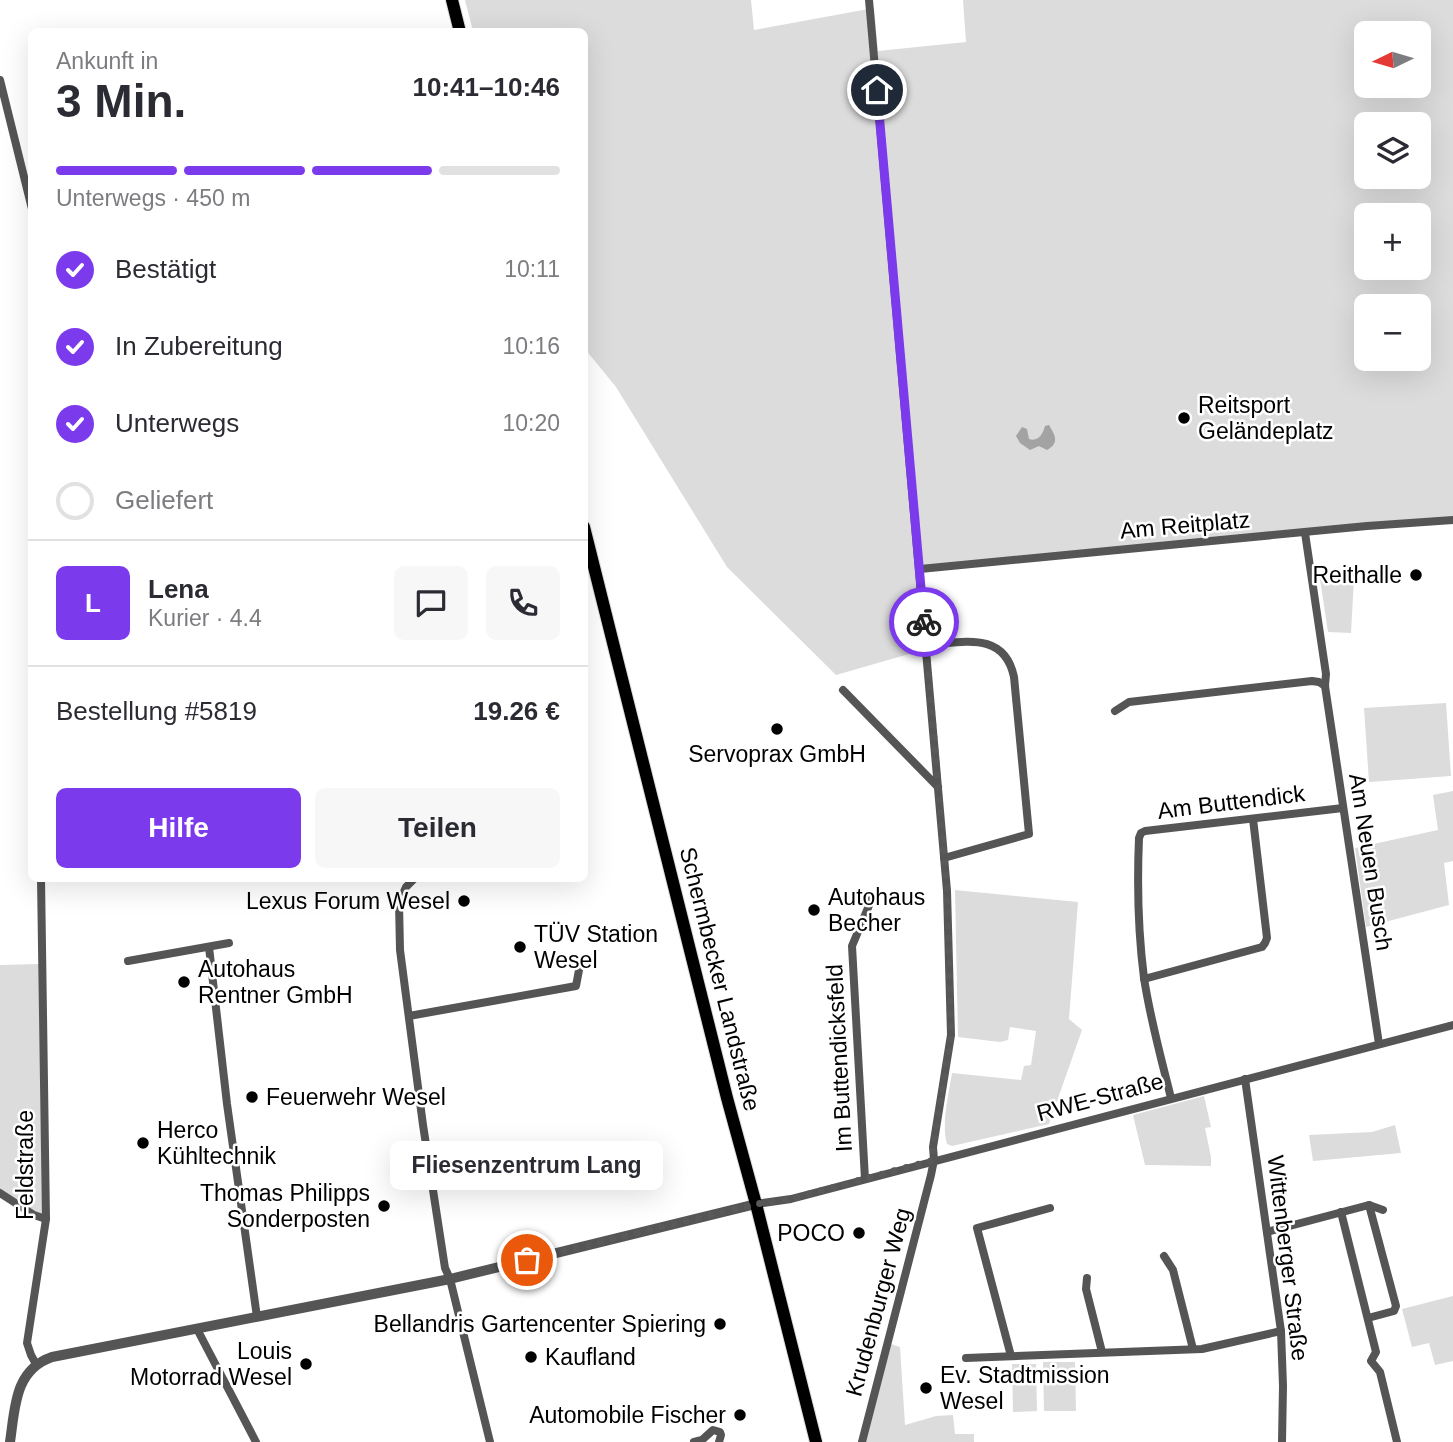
<!DOCTYPE html>
<html lang="de">
<head>
<meta charset="utf-8">
<style>
  body { margin:0; font-family:Helvetica,sans-serif; background:#f7f7f7; color:#2b2b33; height:100vh; display:flex; flex-direction:column; font-size:26px; white-space:nowrap }
  * { box-sizing:border-box; margin:0 }
  p { font-size:23px; color:#7c7c81 }
  .icon { flex:none; width:38px; height:38px; fill:none; stroke:currentColor; stroke-width:2; stroke-linecap:round; stroke-linejoin:round }
  .map { position:relative; flex:1; overflow:hidden }
  .drawer { position:absolute; left:28px; top:28px; width:560px; height:854px; display:flex; flex-direction:column; background:#fff; border-radius:10px; box-shadow:0 7px 28px #0002 }
  .drawer>* { flex:none }
  .needle { width:46px; rotate:265deg }
  .fabs { position:absolute; left:1354px; top:21px; display:grid; gap:14px }
  .fabs a { display:grid; place-items:center; width:77px; height:77px; border-radius:10px; background:#fff; box-shadow:0 7px 28px #0002; font-size:35px }
  .pin { position:absolute; display:grid; place-items:center; width:60px; height:60px; color:#fff; margin:-30px; border:4px solid #fff; border-radius:50%; box-shadow:0 2px 7px #0007 }
  .courier { position:absolute; display:grid; place-items:center; width:70px; height:70px; margin:-35px; border:5px solid #7c3aed; border-radius:50%; background:#fff; color:#222; box-shadow:0 2px 9px #0007 }
  .bubble { position:absolute; height:49px; border-radius:10px; background:#fff; box-shadow:0 7px 28px #0002; font-size:23px; font-weight:700; line-height:49px; text-align:center }
  .head em { font-style:normal; font-weight:700 }
  .head div { display:flex; flex-direction:column-reverse }
  .head { display:flex; align-items:center; justify-content:space-between; height:119px; padding:0 28px }
  h1 { font-size:46px; font-weight:700; line-height:52px }
  .bar { display:grid; grid-template-columns:repeat(4,1fr); gap:10px 7px; align-content:center; height:84px; padding:0 28px }
  .bar i { height:9px; border-radius:5px; background:#e1e1e2 }
  .bar .active { background:#7c3aed }
  .bar p { grid-column:span 4 }
  .line { display:flex; align-items:center; gap:18px; padding:0 28px; border-top:2px solid #e1e1e2 }
  .line div { flex:1 }
  .round { display:grid; place-items:center; flex:none; width:74px; height:74px; border-radius:10px; background:#f7f7f7 }
  ol { padding:0 28px; list-style:none }
  li { display:flex; align-items:center; gap:21px; height:77px }
  li p { margin-inline-start:auto }
  li .icon { padding:7px; border-radius:50%; background:#7c3aed; color:#fff; stroke-width:4 }
  li:last-child { color:#7c7c81 }
  li i { width:38px; height:38px; border:4px solid #e1e1e2; border-radius:50% }
  .primary-button { display:flex; gap:14px; margin-top:auto; padding:14px 28px }
  .primary-button a { flex:1; height:80px; border-radius:10px; background:#7c3aed; color:#fff; font-size:28px; font-weight:700; line-height:80px; text-align:center }
  .primary-button a+a { background:#f7f7f7; color:#2b2b33 }
  .map>svg:first-child { display:block }
  .green { fill:#dcdcdc; fill-rule:evenodd }
  .water { fill:#a3a3a3 }
  .lines { fill:none; stroke-linecap:round; stroke-linejoin:round }
  .primary-casing { stroke:#dbdbdb; stroke-width:14 }
  .minor { stroke:#555; stroke-width:8 }
  .tertiary { stroke:#555; stroke-width:10 }
  .primary { stroke:#000; stroke-width:12 }
  .done { stroke:#595959; stroke-width:7; stroke-dasharray:0 12.6 }
  .route { stroke:#7c3aed; stroke-width:9 }
  .poi-dot { fill:#000; stroke:#fff; stroke-width:2.5 }
  .labels { text-anchor:middle; stroke-width:5; stroke-linejoin:round; paint-order:stroke }
  .poi-label { font-size:23px; fill:#000; stroke:#fff; text-anchor:start }
  .street-label { font-size:23px; fill:#000; stroke:#fff }
</style>
</head>
<body>
<div class="map">
<svg width="1453" height="1442" viewBox="0 0 1453 1442">
  <rect width="100%" height="100%" fill="#fff"/>
  <g class="green">
    <path d="M465,0H751L754,30L874,8L878,51L966,42L963,0H1453V519L921,568L923,650L836,675L727,567L616,387L585,349L584,32L473,31ZM1367,33H1419V86H1367ZM1367,124H1419V177H1367ZM1367,215H1419V268H1367ZM1367,306H1419V359H1367Z"/>
    <path d="M1354,578L1351,633L1328,632L1320,579Z"/>
    <path d="M1446,703L1451,776L1369,782L1364,708Z"/>
    <path d="M1453,791V861L1444,863L1449,905L1366,927L1355,848L1438,830L1433,795Z"/>
    <path d="M955,890L1078,902L1069,1019L1082,1030L1049,1124L952,1146L947,1144C941,1124 949,1093 952,1073L1021,1080L1024,1066L1031,1065L1036,1031L1010,1027L1008,1040L1000,1042L958,1037Z"/>
    <path d="M39,964L42,1213H35L0,1190V965Z"/>
    <path d="M1204,1096L1211,1127L1205,1128L1211,1157V1166L1145,1165L1133,1115Z"/>
    <path d="M1395,1125L1401,1153L1313,1161L1309,1135L1372,1132Z"/>
    <path d="M1453,1296V1361L1435,1365L1429,1343L1412,1347L1402,1309Z"/>
    <path d="M891,1344L900,1347L905,1425L936,1416L953,1415L955,1434H974V1442H866Z"/>
    <path d="M1043,1362H1075L1076,1411H1044Z"/>
    <path d="M1012,1364H1036L1037,1411L1013,1412Z"/>
  </g>
  <path class="water" d="M1049,425C1055,435 1060,443 1047,450L1039,446L1030,450L1020,443L1016,436L1022,427L1027,429L1029,439C1038,442 1043,434 1045,426Z"/>
  <g class="lines">
    <defs>
      <g id="primary">
        <path d="M452,0L460,32"/>
        <path d="M584,527L727,1098L756,1204L816,1442"/>
      </g>
    </defs>
    <use href="#primary" class="primary-casing"/>
    <g class="minor">
      <path d="M0,80L32,209"/>
      <path d="M1305,533L1326,674L1325,686L1379,1044"/>
      <path d="M920,569L1367,526L1453,520"/>
      <path d="M926,645C962,643 1004,630 1014,677L1029,834L944,858"/>
      <path d="M843,690L938,787"/>
      <path d="M1115,711L1129,702L1312,681L1319,682L1325,686"/>
      <path d="M415,878L406,887L399,903L400,950L423,1125L445,1268L450,1279L490,1442"/>
      <path d="M209,947L227,1104L257,1317"/>
      <path d="M128,961L229,943"/>
      <path d="M1144,979L1262,947L1265,943L1267,938L1253,819"/>
      <path d="M409,1016L576,986L579,970"/>
      <path d="M1245,1079L1281,1331L1283,1386L1282,1442"/>
      <path d="M1171,1098C1161,1058 1150,1018 1144,978C1138,931 1137,885 1139,838L1141,833L1145,831L1343,808"/>
      <path d="M865,1179L852,946L873,896"/>
      <path d="M0,1193L34,1215L46,1219"/>
      <path d="M756,1204L791,1199L1453,1025"/>
      <path d="M1341,1212L1376,1352L1371,1361L1380,1372L1397,1442"/>
      <path d="M1267,1232L1369,1205L1383,1210"/>
      <path d="M1164,1256L1173,1270L1193,1349"/>
      <path d="M1087,1278L1086,1289L1102,1352"/>
      <path d="M1368,1318L1394,1311L1396,1306L1369,1205"/>
      <path d="M197,1329L256,1442"/>
      <path d="M1011,1356L977,1228L1050,1208"/>
      <path d="M966,1358L1202,1349L1281,1331"/>
      <path d="M36,1364L31,1355L27,1343L46,1219L41,878"/>
      <path d="M694,1442L702,1440L713,1430L720,1432L721,1435L719,1442"/>
      <path d="M862,1442L931,1175L934,1160L933,1147L951,1035L947,891L869,0"/>
    </g>
    <path class="tertiary" d="M10,1442C15,1409 14,1370 52,1357L450,1279L756,1204"/>
    <use href="#primary" class="primary"/>
  </g>
  <g class="lines">
    <path class="done" d="M527,1260L756,1204L791,1199L934,1160L933,1147L951,1035L947,891L924,622"/>
    <path class="route" d="M877,90L924,622"/>
  </g>
  <g class="poi-dot">
    <circle cx="1184" cy="418" r="7"/>
    <circle cx="1416" cy="575" r="7"/>
    <circle cx="777" cy="729" r="7"/>
    <circle cx="464" cy="901" r="7"/>
    <circle cx="814" cy="910" r="7"/>
    <circle cx="520" cy="947" r="7"/>
    <circle cx="184" cy="982" r="7"/>
    <circle cx="252" cy="1097" r="7"/>
    <circle cx="143" cy="1143" r="7"/>
    <circle cx="384" cy="1206" r="7"/>
    <circle cx="859" cy="1233" r="7"/>
    <circle cx="720" cy="1324" r="7"/>
    <circle cx="531" cy="1357" r="7"/>
    <circle cx="306" cy="1364" r="7"/>
    <circle cx="926" cy="1388" r="7"/>
    <circle cx="740" cy="1415" r="7"/>
  </g>
  <g class="labels">
    <g class="poi-label">
      <text x="1198" y="413">Reitsport<tspan x="1198" dy="26">Geländeplatz</tspan></text>
      <text x="1402" y="583" text-anchor="end">Reithalle</text>
      <text x="777" y="762" text-anchor="middle">Servoprax GmbH</text>
      <text x="828" y="905">Autohaus<tspan x="828" dy="26">Becher</tspan></text>
      <text x="450" y="909" text-anchor="end">Lexus Forum Wesel</text>
      <text x="534" y="942">TÜV Station<tspan x="534" dy="26">Wesel</tspan></text>
      <text x="198" y="977">Autohaus<tspan x="198" dy="26">Rentner GmbH</tspan></text>
      <text x="266" y="1105">Feuerwehr Wesel</text>
      <text x="157" y="1138">Herco<tspan x="157" dy="26">Kühltechnik</tspan></text>
      <text x="370" y="1201" text-anchor="end">Thomas Philipps<tspan x="370" dy="26">Sonderposten</tspan></text>
      <text x="845" y="1241" text-anchor="end">POCO</text>
      <text x="706" y="1332" text-anchor="end">Bellandris Gartencenter Spiering</text>
      <text x="292" y="1359" text-anchor="end">Louis<tspan x="292" dy="26">Motorrad Wesel</tspan></text>
      <text x="545" y="1365">Kaufland</text>
      <text x="940" y="1383">Ev. Stadtmission<tspan x="940" dy="26">Wesel</tspan></text>
      <text x="726" y="1423" text-anchor="end">Automobile Fischer</text>
    </g>
    <g class="street-label">
      <text transform="translate(1185 525) rotate(-5)" y="8">Am Reitplatz</text>
      <text transform="translate(1231 802) rotate(-7)" y="8">Am Buttendick</text>
      <text transform="translate(1371 862) rotate(81)" y="8">Am Neuen Busch</text>
      <text transform="translate(720 979) rotate(76)" y="8">Schermbecker Landstraße</text>
      <text transform="translate(839 1058) rotate(-93)" y="8">Im Buttendicksfeld</text>
      <text transform="translate(1100 1097) rotate(-15)" y="8">RWE-Straße</text>
      <text transform="translate(25 1165) rotate(-90)" y="8">Feldstraße</text>
      <text transform="translate(1288 1258) rotate(83)" y="8">Wittenberger Straße</text>
      <text transform="translate(878 1302) rotate(-75)" y="8">Krudenburger Weg</text>
    </g>
  </g>
</svg>
<div class="fabs">
<a><svg class="needle" viewBox="-14 -14 28 28"><path d="M0-13l5 13h-10z" fill="#e53935"/><path d="M0 13l5-13h-10z" fill="#7c7c81"/></svg></a>
<a><svg class="icon" aria-label="layers" viewBox="0 0 24 24"><path d="M12 4l9 5-9 5-9-5zM3 14l9 5 9-5"/></svg></a>
<a>+</a>
<a>−</a>
</div>
<div class="pin" style="left:527px;top:1260px;background:#ea580c"><svg class="icon" aria-label="bag" viewBox="0 0 24 24"><path d="M5 8h14l-1 12H6zM9 8a3 3 0 0 1 6 0"/></svg></div>
<div class="pin" style="left:877px;top:90px;background:#1f2937"><svg class="icon" aria-label="home" viewBox="0 0 24 24"><path d="M3 11l9-7 9 7M6 9v11h12V9"/></svg></div>
<div class="courier" style="left:924px;top:622px"><svg class="icon" aria-label="bike" viewBox="0 0 24 24"><circle cx="6" cy="16" r="4"/><circle cx="18" cy="16" r="4"/><path d="M6 16l4-8h5l3 8M10 8l3 8H6M13 5h3"/></svg></div>
<div class="bubble" style="left:390px;top:1141px;width:273px">Fliesenzentrum Lang</div>
<section class="drawer">
<div class="head"><div><h1>3 Min.</h1><p>Ankunft in</p></div><em>10:41–10:46</em></div>
<div class="bar"><i class="active"></i><i class="active"></i><i class="active"></i><i></i><p>Unterwegs · 450 m</p></div>
<ol>
<li><svg class="icon" aria-label="check" viewBox="0 0 24 24"><path d="M5 12l5 5 9-10"/></svg>Bestätigt<p>10:11</p></li>
<li><svg class="icon" aria-label="check" viewBox="0 0 24 24"><path d="M5 12l5 5 9-10"/></svg>In Zubereitung<p>10:16</p></li>
<li><svg class="icon" aria-label="check" viewBox="0 0 24 24"><path d="M5 12l5 5 9-10"/></svg>Unterwegs<p>10:20</p></li>
<li><i></i>Geliefert</li>
</ol>
<div class="line" style="height:126px"><b class="round" style="background:#7c3aed;color:#fff">L</b><div><b>Lena</b><p>Kurier · 4.4</p></div><a class="round"><svg class="icon" aria-label="chat" viewBox="0 0 24 24"><path d="M4 5h16v11H9l-5 4z"/></svg></a><a class="round"><svg class="icon" aria-label="phone" viewBox="0 0 24 24"><path d="M5 4h4l2 5-3 2q2 4 5 5l2-3 5 2v4C11 20 4 13 5 4z"/></svg></a></div>
<div class="line" style="height:91px"><div>Bestellung #5819</div><b>19.26 €</b></div>
<div class="primary-button"><a>Hilfe</a><a>Teilen</a></div>
</section>
</div>
</body>
</html>
